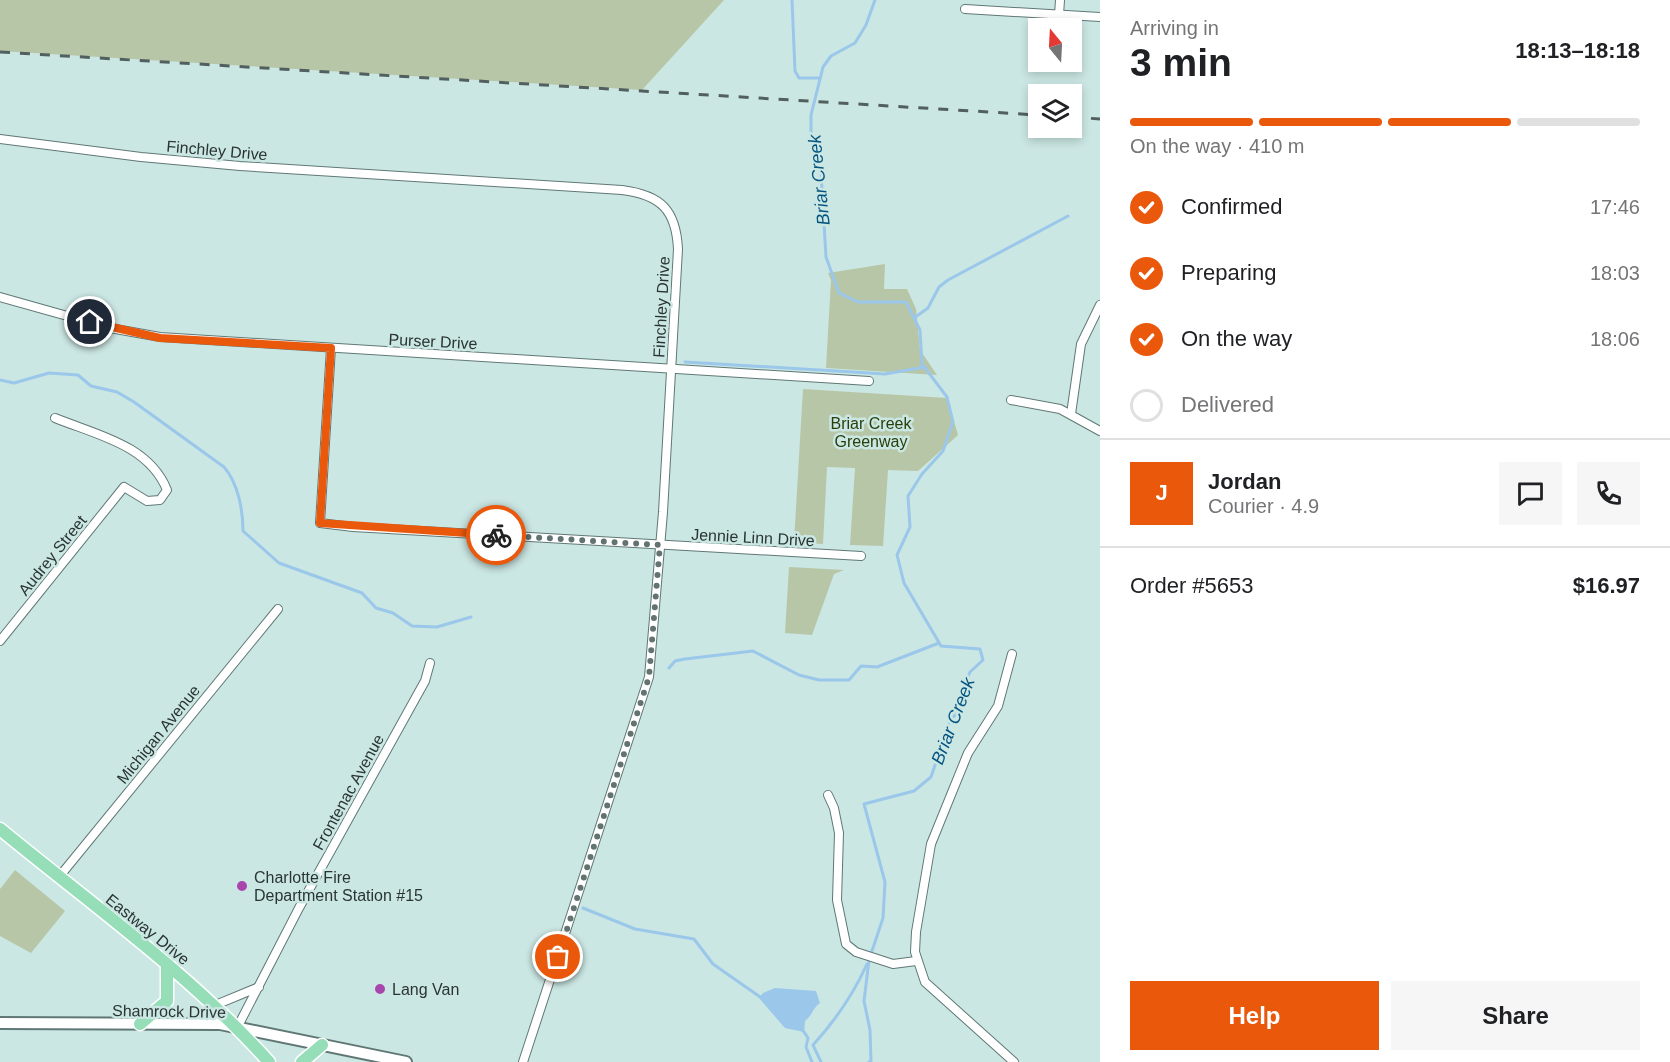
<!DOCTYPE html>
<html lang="en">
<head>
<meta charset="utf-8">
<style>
  body { margin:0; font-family:Helvetica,sans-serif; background:#f6f6f6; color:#202124; height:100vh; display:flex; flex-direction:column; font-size:22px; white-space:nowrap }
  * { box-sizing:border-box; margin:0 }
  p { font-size:20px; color:#757577 }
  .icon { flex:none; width:33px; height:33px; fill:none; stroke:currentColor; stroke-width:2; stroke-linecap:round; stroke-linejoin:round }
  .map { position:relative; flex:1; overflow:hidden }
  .sheet { display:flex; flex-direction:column; background:#fff; width:570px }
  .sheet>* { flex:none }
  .needle { width:39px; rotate:342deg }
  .buttons { position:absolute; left:1028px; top:18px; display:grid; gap:12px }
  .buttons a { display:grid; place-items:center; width:54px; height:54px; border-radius:0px; background:#fff; box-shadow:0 3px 9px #0003; font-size:30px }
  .pin { position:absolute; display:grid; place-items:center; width:51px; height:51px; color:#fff; margin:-26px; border:3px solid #fff; border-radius:50%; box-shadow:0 2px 6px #0007 }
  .courier { position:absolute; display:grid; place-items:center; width:60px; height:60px; margin:-30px; border:4px solid #ea580c; border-radius:50%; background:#fff; color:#222; box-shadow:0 2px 8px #0007 }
  .headline em { font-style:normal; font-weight:800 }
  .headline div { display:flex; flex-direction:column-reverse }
  .headline { display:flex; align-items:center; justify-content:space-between; height:102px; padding:0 30px }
  h1 { font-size:39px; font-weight:800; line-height:45px }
  .bar { display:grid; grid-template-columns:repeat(4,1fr); gap:9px 6px; align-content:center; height:72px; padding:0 30px }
  .bar i { height:8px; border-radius:4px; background:#e0e0e0 }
  .bar .current { background:#ea580c }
  .bar p { grid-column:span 4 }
  .line { display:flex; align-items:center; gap:15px; padding:0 30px; border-top:2px solid #e0e0e0 }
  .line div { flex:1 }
  .round { display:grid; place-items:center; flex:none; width:63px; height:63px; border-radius:0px; background:#f6f6f6 }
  ol { padding:0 30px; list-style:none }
  li { display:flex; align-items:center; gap:18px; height:66px }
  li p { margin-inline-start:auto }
  li .icon { padding:6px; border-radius:50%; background:#ea580c; color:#fff; stroke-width:4 }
  li:last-child { color:#757577 }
  li i { width:33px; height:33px; border:3px solid #e0e0e0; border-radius:50% }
  .button { display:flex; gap:12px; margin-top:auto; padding:12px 30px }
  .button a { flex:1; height:69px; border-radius:0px; background:#ea580c; color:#fff; font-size:24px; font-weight:800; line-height:69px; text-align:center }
  .button a+a { background:#f6f6f6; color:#202124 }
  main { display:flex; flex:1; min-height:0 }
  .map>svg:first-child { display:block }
  .green { fill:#b7c6a7 }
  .water { fill:#9ac7ea }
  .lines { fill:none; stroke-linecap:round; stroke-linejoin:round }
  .stream { stroke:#9ac7ea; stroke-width:3 }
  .street-casing { stroke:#607875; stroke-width:10 }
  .secondary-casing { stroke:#607875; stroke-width:14 }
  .primary-casing { stroke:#fff; stroke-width:15 }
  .street { stroke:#fff; stroke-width:8 }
  .secondary { stroke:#fff; stroke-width:10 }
  .primary { stroke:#95deb8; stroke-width:12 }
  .rail { stroke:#51605e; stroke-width:3; stroke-dasharray:10 10; stroke-linecap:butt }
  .done { stroke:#627371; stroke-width:6; stroke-dasharray:0 10.8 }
  .route { stroke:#ea580c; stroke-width:8 }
  .poi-dot { fill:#a946ad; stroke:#cbe7e3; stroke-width:2 }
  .labels { text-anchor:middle; stroke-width:5; stroke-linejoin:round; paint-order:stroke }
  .street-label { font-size:16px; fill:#2a3533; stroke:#cbe7e3 }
  .park-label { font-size:16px; fill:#2a3e0a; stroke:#cbe7e3 }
  .poi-label { font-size:16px; fill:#2a3533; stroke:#cbe7e3; text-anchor:start }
  .water-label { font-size:18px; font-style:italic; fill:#055581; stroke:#cbe7e3 }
</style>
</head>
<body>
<main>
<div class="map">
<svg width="1100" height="1062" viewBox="0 0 1100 1062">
  <rect width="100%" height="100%" fill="#cbe7e3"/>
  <g class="green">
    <path d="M0,0H724L642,90L0,51Z"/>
    <path d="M885,264L884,289H907L916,309L920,350L937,375L826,368L831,280L828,273Z"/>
    <path d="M803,389L947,398L958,435L918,471L888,470L883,546L850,545L855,468L827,467L823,544L794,542Z"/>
    <path d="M789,567L844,570L834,574L812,635L785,633Z"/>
    <path d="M15,870L65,911L31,953L0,936V889Z"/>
  </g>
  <path class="water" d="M775,988L816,991L820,1003C812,1009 812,1016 805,1021L804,1032L785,1028L759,998L763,993Z"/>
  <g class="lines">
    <g class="stream">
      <path d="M792,0L795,71L799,78H820"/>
      <path d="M914,318L928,308L939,287L948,280L1068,216"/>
      <path d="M685,362L885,374L925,367"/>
      <path d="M0,380L14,383L49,373L78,375L91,386L117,392L134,402L224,467C238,483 243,510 243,531L279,563L362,593L376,608L393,613L412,626L437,627L471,617"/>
      <path d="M669,668L675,661L685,659L753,651L799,675L819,680H849L861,666L877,667L939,643"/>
      <path d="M583,908L635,929L694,939L713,964L763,999"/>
      <path d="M802,1029L808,1038L806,1047L812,1062"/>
      <path d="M821,1062L813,1045C835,1021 853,995 867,964"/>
      <path d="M869,1062L871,1061L870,1030L864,1001L869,960L883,918L885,882L864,804L914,791L931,777L950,721L963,705L962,690L970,672L983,660L980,649L941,646L904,583L897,555L910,527L908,496L922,474L943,451L953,422L947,397L922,364L920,330L906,302H858L839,293L826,257L821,173L811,131V115L823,67L831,56L855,43L866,25L875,0"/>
    </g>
    <defs>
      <g id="street">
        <path d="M965,9L1100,17"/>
        <path d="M1059,15L1060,0"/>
        <path d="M0,139L141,157L240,166L622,190C661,195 676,210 678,249L663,512L649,677L523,1062"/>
        <path d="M0,297L110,328L160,337L869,381"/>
        <path d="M331,348L320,523L353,527L861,556"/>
        <path d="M1011,400L1060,409L1100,431"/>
        <path d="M1071,414L1081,344L1100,305"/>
        <path d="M0,641L124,487L147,501L160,500L167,490C149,445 97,435 55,418"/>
        <path d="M1012,654L998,706L968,753L931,844L916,932L915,952L925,982L1014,1062"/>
        <path d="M828,795L834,808L839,833L837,900L846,944L856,952L893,964L916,961"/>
        <path d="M59,877L278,609"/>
        <path d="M213,1006L259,987"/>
        <path d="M237,1028L299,908L425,681L430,663"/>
      </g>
      <path id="secondary" d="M0,1023L220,1024L406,1062"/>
      <g id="primary">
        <path d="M0,829C91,904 190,974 269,1062"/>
        <path d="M140,1024L167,1001V964"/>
        <path d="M302,1062L322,1045"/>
      </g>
    </defs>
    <use href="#street" class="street-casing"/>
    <use href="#secondary" class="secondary-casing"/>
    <use href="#primary" class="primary-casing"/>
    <use href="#street" class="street"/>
    <use href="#secondary" class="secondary"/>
    <use href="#primary" class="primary"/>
    <g class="rail">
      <path d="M0,52L1038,115"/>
      <path d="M1071,117L1100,119"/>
    </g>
  </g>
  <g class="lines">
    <path class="done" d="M496,535L660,545L649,677L558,957"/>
    <path class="route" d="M90,322L160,338L331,348L320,523L496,535"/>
  </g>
  <g class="poi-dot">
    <circle cx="242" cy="886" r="6"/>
    <circle cx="380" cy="989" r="6"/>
  </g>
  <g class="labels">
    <g class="street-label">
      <text transform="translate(217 150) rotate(5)" y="6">Finchley Drive</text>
      <text transform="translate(661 307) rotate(-87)" y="6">Finchley Drive</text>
      <text transform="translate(433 341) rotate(3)" y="6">Purser Drive</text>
      <text transform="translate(753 537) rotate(3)" y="6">Jennie Linn Drive</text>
      <text transform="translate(52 555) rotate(-51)" y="6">Audrey Street</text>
      <text transform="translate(158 734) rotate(-51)" y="6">Michigan Avenue</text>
      <text transform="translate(348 792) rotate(-61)" y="6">Frontenac Avenue</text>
      <text transform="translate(148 929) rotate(39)" y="6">Eastway Drive</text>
      <text transform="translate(169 1011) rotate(1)" y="6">Shamrock Drive</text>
    </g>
    <g class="park-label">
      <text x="871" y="429">Briar Creek<tspan x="871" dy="18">Greenway</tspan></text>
    </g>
    <g class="poi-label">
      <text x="254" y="883">Charlotte Fire<tspan x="254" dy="18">Department Station #15</tspan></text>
      <text x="392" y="995">Lang Van</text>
    </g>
    <g class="water-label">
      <text transform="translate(819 180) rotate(-96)" y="6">Briar Creek</text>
      <text transform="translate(953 721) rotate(-69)" y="6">Briar Creek</text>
    </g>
  </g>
</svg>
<div class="buttons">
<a><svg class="needle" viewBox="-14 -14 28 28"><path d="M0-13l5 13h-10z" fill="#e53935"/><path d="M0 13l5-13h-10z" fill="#757577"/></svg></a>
<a><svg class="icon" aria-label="layers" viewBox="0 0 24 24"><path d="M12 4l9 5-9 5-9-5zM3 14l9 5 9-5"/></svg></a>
</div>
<div class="pin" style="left:558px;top:957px;background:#ea580c"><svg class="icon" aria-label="bag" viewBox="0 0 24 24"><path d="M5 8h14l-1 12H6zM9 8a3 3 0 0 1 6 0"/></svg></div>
<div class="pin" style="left:90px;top:322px;background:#1f2937"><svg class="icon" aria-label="home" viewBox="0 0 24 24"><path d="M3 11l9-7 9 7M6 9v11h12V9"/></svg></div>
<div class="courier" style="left:496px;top:535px"><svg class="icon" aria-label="bike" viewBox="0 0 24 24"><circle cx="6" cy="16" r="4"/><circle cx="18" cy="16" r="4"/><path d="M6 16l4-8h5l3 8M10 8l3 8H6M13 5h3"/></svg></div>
</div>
<section class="sheet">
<div class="headline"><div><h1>3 min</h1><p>Arriving in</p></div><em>18:13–18:18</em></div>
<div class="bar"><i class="current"></i><i class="current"></i><i class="current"></i><i></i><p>On the way · 410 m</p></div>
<ol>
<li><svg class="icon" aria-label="check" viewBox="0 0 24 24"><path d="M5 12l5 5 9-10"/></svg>Confirmed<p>17:46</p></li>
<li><svg class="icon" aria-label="check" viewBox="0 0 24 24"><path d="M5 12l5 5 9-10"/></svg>Preparing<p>18:03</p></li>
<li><svg class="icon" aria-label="check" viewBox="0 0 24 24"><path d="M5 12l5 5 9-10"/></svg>On the way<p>18:06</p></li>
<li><i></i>Delivered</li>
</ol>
<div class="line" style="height:108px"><b class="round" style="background:#ea580c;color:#fff">J</b><div><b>Jordan</b><p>Courier · 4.9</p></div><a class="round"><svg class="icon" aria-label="chat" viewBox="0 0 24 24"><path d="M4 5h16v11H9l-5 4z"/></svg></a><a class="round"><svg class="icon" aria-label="phone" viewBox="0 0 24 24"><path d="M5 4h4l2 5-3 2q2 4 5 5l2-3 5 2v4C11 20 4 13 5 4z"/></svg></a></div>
<div class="line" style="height:78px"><div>Order #5653</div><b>$16.97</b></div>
<div class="button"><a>Help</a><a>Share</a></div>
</section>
</main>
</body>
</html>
